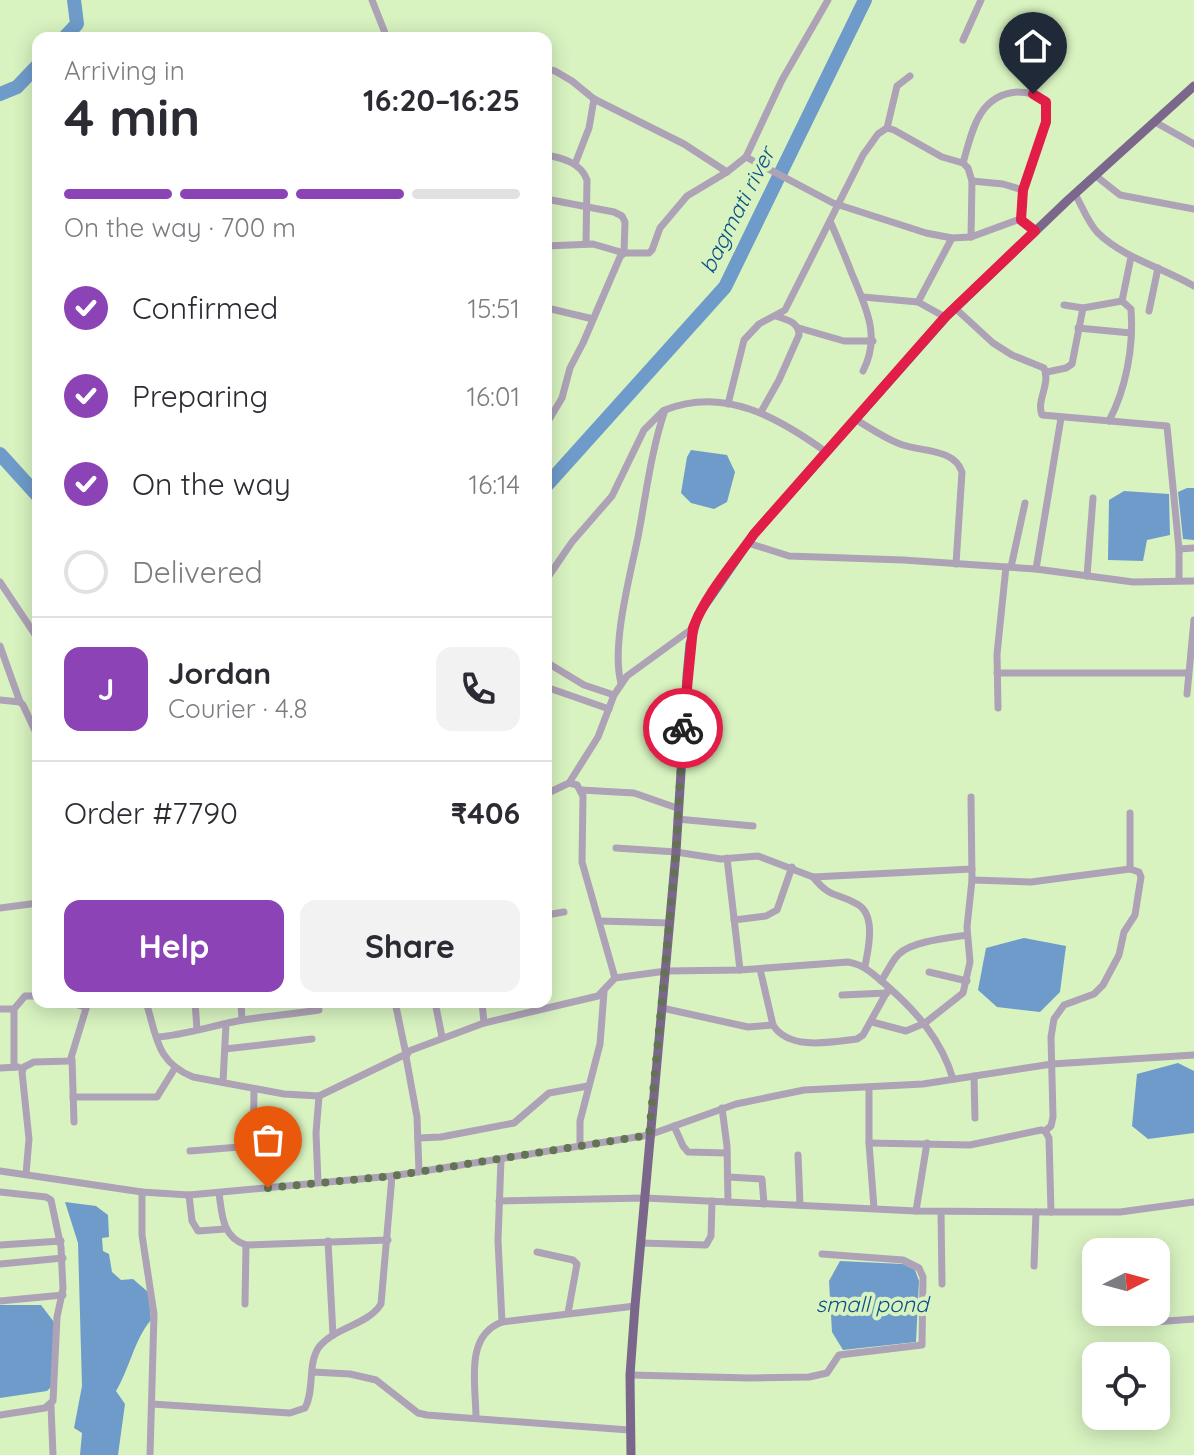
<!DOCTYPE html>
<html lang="en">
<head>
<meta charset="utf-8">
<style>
  body { margin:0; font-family:Quicksand,sans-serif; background:#f2f2f3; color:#2b2b33; height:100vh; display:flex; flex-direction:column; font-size:30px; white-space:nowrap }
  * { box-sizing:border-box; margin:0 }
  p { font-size:26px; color:#7c7c81 }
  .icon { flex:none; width:44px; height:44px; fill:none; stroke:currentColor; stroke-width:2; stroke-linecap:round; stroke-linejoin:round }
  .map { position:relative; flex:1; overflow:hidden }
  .details { position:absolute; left:32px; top:32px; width:520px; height:976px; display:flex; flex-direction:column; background:#fff; border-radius:16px; box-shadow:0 4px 20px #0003 }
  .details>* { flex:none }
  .needle { width:52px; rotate:84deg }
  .tools { position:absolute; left:1082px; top:1238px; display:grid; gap:16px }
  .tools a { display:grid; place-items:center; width:88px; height:88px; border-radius:16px; background:#fff; box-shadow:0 4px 20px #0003; font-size:40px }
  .pin { position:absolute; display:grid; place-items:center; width:68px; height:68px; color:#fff; margin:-82px -34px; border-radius:50% 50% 50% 0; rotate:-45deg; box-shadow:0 0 8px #0007 }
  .pin .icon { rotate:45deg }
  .courier { position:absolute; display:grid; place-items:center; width:80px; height:80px; margin:-40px; border:6px solid #e11d48; border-radius:50%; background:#fff; color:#222; box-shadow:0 2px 10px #0007 }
  .head em { font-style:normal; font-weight:700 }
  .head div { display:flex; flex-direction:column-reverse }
  .head { display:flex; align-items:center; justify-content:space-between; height:136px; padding:0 32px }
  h1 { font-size:52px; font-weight:700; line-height:60px }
  .bar { display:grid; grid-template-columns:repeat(4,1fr); gap:12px 8px; align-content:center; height:96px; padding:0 32px }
  .bar i { height:10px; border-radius:6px; background:#e1e1e2 }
  .bar .on { background:#8b43b6 }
  .bar p { grid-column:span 4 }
  .line { display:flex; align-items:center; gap:20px; padding:0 32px; border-top:2px solid #e1e1e2 }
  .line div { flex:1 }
  .round { display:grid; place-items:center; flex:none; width:84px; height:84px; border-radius:16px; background:#f2f2f3 }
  ol { padding:0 32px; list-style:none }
  li { display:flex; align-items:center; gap:24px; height:88px }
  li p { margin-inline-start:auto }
  li .icon { padding:8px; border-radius:50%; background:#8b43b6; color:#fff; stroke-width:4 }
  li:last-child { color:#7c7c81 }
  li i { width:44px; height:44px; border:4px solid #e1e1e2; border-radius:50% }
  .action { display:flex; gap:16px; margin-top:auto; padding:16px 32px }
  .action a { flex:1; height:92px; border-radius:16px; background:#8b43b6; color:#fff; font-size:32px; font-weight:700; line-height:92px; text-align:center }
  .action a+a { background:#f2f2f3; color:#2b2b33 }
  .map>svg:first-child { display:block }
  .water { fill:#6f9bca }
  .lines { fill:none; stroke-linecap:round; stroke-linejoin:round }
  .river { stroke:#6f9bca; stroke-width:14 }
  .minor { stroke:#aea2b7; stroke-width:7 }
  .major { stroke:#7c678c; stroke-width:9 }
  .done { stroke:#647355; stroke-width:8; stroke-dasharray:0 14.4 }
  .route { stroke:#e11d48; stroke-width:10 }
  .labels { text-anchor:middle; stroke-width:8; stroke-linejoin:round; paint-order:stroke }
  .water-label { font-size:22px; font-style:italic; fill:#0a4f89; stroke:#d8f3c0 }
</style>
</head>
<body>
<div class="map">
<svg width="1194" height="1455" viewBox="0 0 1194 1455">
  <rect width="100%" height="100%" fill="#d8f3c0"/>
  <g class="water">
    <path d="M691,450L727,455L735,472L727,502L714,509L691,503L681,493L687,457Z"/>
    <path d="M1187,488H1194V540L1183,539L1178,492Z"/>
    <path d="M1124,491L1169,494L1170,535L1147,540L1143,561L1108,560L1109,500Z"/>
    <path d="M1024,938L1066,946L1060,992L1040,1012L997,1007L978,990L986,948Z"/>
    <path d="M1178,1063L1194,1071V1133L1148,1139L1132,1126L1137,1074Z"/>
    <path d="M65,1202L96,1206L108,1215L109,1237L102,1238L103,1251L109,1254L112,1272L121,1280L133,1279L148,1292L151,1320C134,1340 130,1368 116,1391L125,1404L118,1455H80L82,1433L74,1428L82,1386L78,1243Z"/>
    <path d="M840,1261L903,1264L915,1270L919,1281L916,1342L843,1350L832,1332L829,1281Z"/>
    <path d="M0,1305H41L54,1322L51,1387L47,1391L0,1398Z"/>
  </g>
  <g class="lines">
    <g class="river">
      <path d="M64,38L77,24L74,0"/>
      <path d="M0,94L17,87L38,65"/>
      <path d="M0,454L38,496"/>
      <path d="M546,486L725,287L865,0"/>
    </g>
    <g class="minor">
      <path d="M372,0L387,38"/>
      <path d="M963,40L981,0"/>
      <path d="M546,69L555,71L572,81L594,99L684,144L727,172L746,157L782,80L828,0"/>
      <path d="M1155,122L1194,144"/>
      <path d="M887,128L897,86L910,76"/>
      <path d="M546,155C563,158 581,163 587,180L586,244"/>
      <path d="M746,157L833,203L926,233L952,238L971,237L1020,219L1035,231"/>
      <path d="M963,163C972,132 978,95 1017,92C1028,92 1038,94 1046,102V122L1023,190L1021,220"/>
      <path d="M575,164L589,128L594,99"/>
      <path d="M1096,176L1120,195L1194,209"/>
      <path d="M972,181L1003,184L1023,190"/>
      <path d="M1075,194C1082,206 1088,223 1098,233C1125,259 1162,267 1194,286"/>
      <path d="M546,199L614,212L622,216L625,222L624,253L593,244L546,246"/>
      <path d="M830,221C838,239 845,256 852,274C866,308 881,336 863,371"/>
      <path d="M863,297L918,302L945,317"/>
      <path d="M918,302L952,238"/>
      <path d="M1064,305L1083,308L1122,301L1131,257"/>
      <path d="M547,308L593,319"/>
      <path d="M955,308L993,343L1012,355L1044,368C1051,384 1036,400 1042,415L1167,426L1179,549V580"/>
      <path d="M1149,311L1158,268"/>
      <path d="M799,328L844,341H873"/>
      <path d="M1078,328L1131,333"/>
      <path d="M1047,372L1066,368L1072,364L1083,308"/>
      <path d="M728,404L744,340L759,324L785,310L863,155L878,134L887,128L894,130L942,157L963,163L968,168L972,181L971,237"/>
      <path d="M761,412L779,380L799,335C799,322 787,320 776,316"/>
      <path d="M855,419C870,428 884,438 900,444C921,452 954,448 962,472L956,564"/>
      <path d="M1109,421C1126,389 1134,346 1131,309L1122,301"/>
      <path d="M547,423L562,398L570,368L583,343L620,257L624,253H649L652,250L660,228L687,196L727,172"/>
      <path d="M748,543L789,556L903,560L1036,569L1133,582L1194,581"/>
      <path d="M1179,549L1194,548"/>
      <path d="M1011,567L1025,503"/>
      <path d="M1036,569L1061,418"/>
      <path d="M1087,576L1093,498"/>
      <path d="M546,580L572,542L612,496L644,430L663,411"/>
      <path d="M0,582L38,639"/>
      <path d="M0,646L20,702"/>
      <path d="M546,662L584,685L614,695"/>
      <path d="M997,673H1188"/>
      <path d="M621,683C611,646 630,576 638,537C646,495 651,451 665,410C724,386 779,418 826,452"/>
      <path d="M546,687L609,709"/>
      <path d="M1187,694L1194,620"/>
      <path d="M0,700L20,702L23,705L38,737"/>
      <path d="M998,708L997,654L1006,567"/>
      <path d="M569,783L577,785L583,796L582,862L615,978"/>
      <path d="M581,790L634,793L677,808"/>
      <path d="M546,794L569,783L598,737L614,695L627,676L693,628"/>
      <path d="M1130,813V869"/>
      <path d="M677,819L753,826"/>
      <path d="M616,848L676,852L721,859L758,856L813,877L972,869"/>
      <path d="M727,858L740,970"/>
      <path d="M813,877C831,899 836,892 857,904C877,915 868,950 865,966"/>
      <path d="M972,880L1031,882L1130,869L1139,872L1141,877L1135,915L1124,932L1119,955L1103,985L1094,994L1064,1005L1054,1019L1051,1037L1053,1117L1051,1126L1045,1131"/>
      <path d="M0,908L38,903"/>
      <path d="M546,915L564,912"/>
      <path d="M734,920L766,916L777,910L792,867"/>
      <path d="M600,921L670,923"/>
      <path d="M760,969L773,1025C789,1051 832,1042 857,1039L863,1035L889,988"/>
      <path d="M929,972L967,981"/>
      <path d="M881,981C887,973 892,960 899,954C912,941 949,938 967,935"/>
      <path d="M842,995L887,993"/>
      <path d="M68,1002L85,1007"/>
      <path d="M146,1002C157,1037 156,1062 193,1077L284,1094L319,1096"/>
      <path d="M195,1002L197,1029"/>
      <path d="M241,1002L242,1020"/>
      <path d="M435,1002L442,1037"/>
      <path d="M482,1002L484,1023"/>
      <path d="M662,1008L748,1027L773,1025"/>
      <path d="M0,1009H14L25,996H38"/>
      <path d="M872,1022L906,1031L925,1023L963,993L970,962L967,927L972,880L971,797"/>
      <path d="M157,1037C186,1035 214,1025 243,1020C268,1016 294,1014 319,1010"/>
      <path d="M225,1049L312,1039"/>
      <path d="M72,1059L74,1122"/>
      <path d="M14,1067V1009"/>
      <path d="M0,1068L18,1067"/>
      <path d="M974,1076L975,1118"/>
      <path d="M223,1082L226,1024"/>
      <path d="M869,1087V1143L874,1208"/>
      <path d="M73,1097H157L175,1068"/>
      <path d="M722,1108L727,1146L728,1202"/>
      <path d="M674,1126L683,1146L688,1152L727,1153"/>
      <path d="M418,1138L441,1137L514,1123L549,1093L588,1086"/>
      <path d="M869,1143L970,1145L1041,1130L1045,1131L1049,1138L1051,1212"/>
      <path d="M580,1146V1121L600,1044L604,992"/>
      <path d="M190,1151L252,1146"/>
      <path d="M798,1155L800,1205"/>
      <path d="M501,1159L498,1240L502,1322"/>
      <path d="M253,1161L254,1089"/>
      <path d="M0,1171L142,1192L189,1195L392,1176L649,1135L736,1104L804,1090L923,1084L1052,1064L1194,1055"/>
      <path d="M419,1172L417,1117L406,1057L409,1051L484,1023L598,996L615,978L666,971L740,970L848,962C865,965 873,974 885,984C916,1011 941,1039 953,1079"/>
      <path d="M26,1174L29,1139L22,1072L24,1067L34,1062L70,1061L88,1002"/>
      <path d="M728,1177L762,1179L764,1204"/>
      <path d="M318,1182L316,1133L319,1096L406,1054L395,1002"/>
      <path d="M0,1192L46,1197L51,1200L61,1247L63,1289L57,1317L53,1401L45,1408L0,1415"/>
      <path d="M142,1192V1235L154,1314L150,1455"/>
      <path d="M219,1193C222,1215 222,1237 246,1245L388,1240"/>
      <path d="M189,1195L192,1221L198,1231L225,1229"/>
      <path d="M499,1201L645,1198L916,1211L1051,1212H1120L1194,1202"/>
      <path d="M916,1211L927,1143"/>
      <path d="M941,1212L942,1284"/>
      <path d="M328,1241L333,1335"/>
      <path d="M641,1243L706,1245L711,1236L712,1201"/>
      <path d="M0,1245L61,1241"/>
      <path d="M537,1252L573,1260L577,1264L568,1313"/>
      <path d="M0,1264L63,1258"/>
      <path d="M1034,1266L1036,1212"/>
      <path d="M0,1301L63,1295"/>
      <path d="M245,1304L246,1245"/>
      <path d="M1154,1322L1194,1319"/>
      <path d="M313,1372L350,1374L376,1380L418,1413L427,1415L629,1430"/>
      <path d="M630,1375L750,1378L809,1377L827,1373L839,1355L922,1345L923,1277L919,1268L903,1260L822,1254"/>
      <path d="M152,1404L290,1413L305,1408C315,1390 307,1364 319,1347C335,1327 368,1325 381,1304L392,1176"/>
      <path d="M51,1406L53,1455"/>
      <path d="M476,1418C476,1385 464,1336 502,1322L635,1306"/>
    </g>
    <path class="major" d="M631,1455L630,1375L635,1306L676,852L687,676L690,644L698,615L754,534L947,316L1068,200L1194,86"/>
  </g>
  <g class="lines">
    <path class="done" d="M268,1188L392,1176L649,1135L676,852L683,728"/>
    <path class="route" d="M683,728L693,628C706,594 733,564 754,534L945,317L1035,231L1021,220L1023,190L1046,122V102L1033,94"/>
  </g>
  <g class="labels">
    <g class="water-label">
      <text transform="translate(737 210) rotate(-63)" y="8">bagmati river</text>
      <text x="872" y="1312">small pond</text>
    </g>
  </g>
</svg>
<div class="tools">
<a><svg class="needle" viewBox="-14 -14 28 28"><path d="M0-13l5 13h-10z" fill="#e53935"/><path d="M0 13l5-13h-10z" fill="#7c7c81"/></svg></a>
<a><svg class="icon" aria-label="locate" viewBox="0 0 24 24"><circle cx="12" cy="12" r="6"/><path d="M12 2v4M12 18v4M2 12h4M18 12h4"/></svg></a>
</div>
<div class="pin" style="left:268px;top:1188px;background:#ea580c"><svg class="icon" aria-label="bag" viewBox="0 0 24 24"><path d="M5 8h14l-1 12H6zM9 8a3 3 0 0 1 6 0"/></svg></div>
<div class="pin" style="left:1033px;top:94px;background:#1f2937"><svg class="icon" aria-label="home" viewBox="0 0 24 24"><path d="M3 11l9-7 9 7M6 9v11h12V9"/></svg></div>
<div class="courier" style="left:683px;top:728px"><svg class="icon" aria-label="bike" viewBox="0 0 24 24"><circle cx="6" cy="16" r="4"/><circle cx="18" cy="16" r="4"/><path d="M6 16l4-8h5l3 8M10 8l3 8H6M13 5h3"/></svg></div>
<section class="details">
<div class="head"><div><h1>4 min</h1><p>Arriving in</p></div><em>16:20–16:25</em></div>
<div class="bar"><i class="on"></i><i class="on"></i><i class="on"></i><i></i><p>On the way · 700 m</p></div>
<ol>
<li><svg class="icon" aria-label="check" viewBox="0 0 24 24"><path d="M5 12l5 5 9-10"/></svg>Confirmed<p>15:51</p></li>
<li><svg class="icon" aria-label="check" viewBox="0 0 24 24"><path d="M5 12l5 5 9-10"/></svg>Preparing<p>16:01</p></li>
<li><svg class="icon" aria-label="check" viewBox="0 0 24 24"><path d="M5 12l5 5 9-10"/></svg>On the way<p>16:14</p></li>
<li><i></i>Delivered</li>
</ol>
<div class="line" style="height:144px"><b class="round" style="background:#8b43b6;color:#fff">J</b><div><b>Jordan</b><p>Courier · 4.8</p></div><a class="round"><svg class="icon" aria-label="phone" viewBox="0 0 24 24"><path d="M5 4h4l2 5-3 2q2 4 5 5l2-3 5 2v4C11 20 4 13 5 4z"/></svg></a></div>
<div class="line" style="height:104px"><div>Order #7790</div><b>₹406</b></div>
<div class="action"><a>Help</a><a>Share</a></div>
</section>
</div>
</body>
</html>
